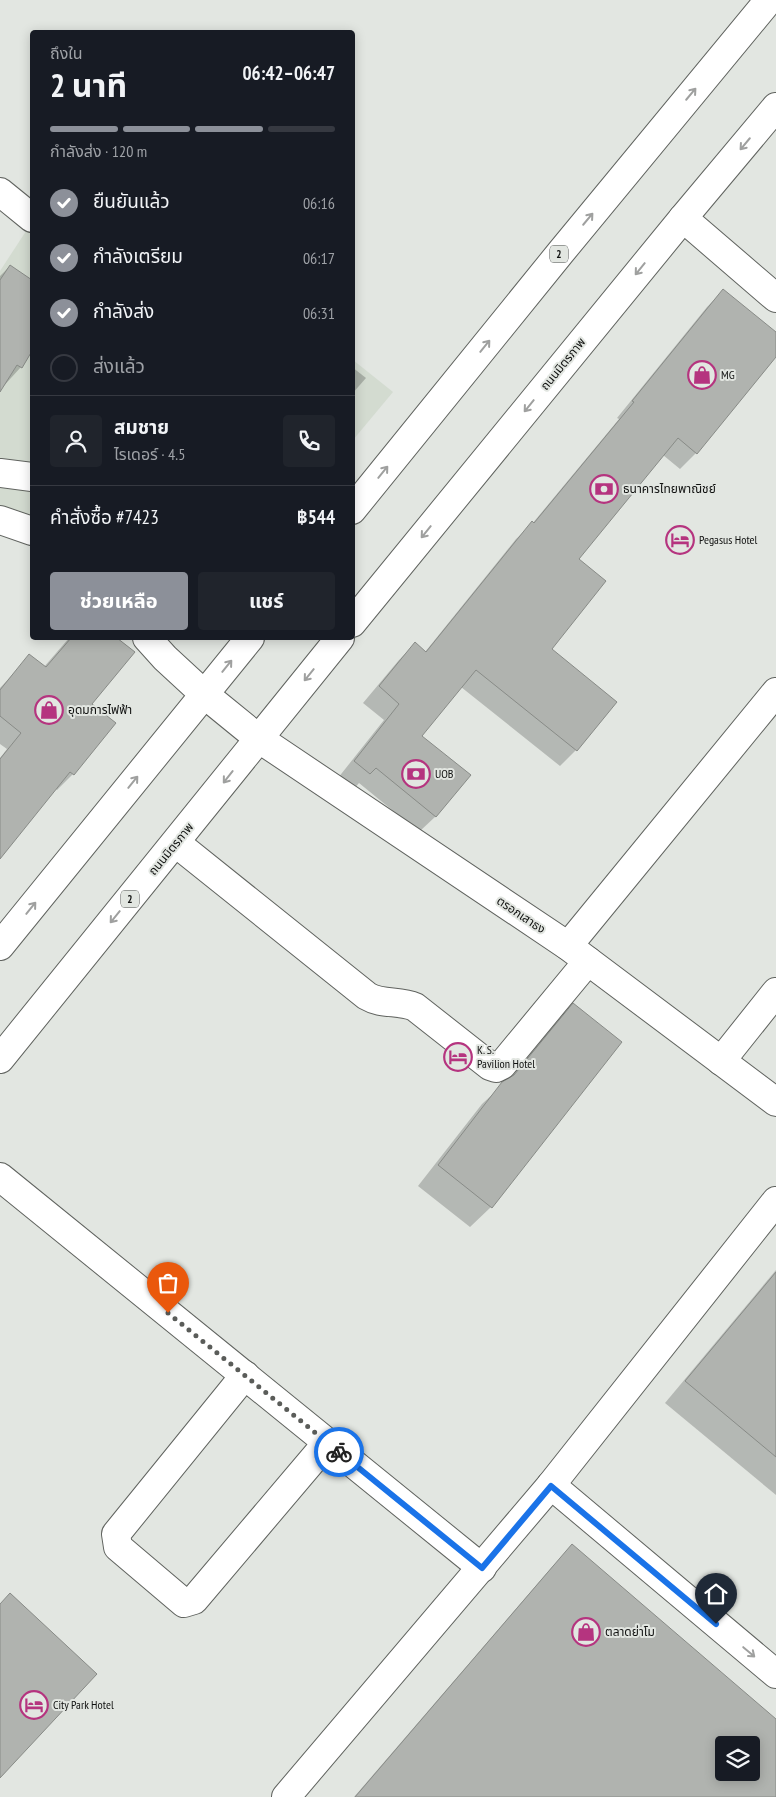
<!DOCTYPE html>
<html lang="th">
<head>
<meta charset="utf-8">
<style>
  body { margin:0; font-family:"PT Sans Narrow","Noto Sans Thai",sans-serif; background:#20242c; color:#f1f3f6; height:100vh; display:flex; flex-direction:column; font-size:19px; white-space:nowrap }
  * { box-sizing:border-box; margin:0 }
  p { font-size:16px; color:#9ea1a6 }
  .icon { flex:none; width:28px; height:28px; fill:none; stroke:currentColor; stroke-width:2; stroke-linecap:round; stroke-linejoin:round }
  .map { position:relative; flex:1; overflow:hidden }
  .sheet { position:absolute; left:30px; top:30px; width:325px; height:610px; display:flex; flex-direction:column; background:#171b24; border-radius:5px; box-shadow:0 2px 12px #0003 }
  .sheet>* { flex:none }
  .controls { position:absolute; left:715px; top:1736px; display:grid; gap:10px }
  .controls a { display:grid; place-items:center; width:45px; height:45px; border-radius:5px; background:#171b24; box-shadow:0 2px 12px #0003; font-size:25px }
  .pin { position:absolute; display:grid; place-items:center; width:42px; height:42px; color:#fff; margin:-51px -21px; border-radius:50% 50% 50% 0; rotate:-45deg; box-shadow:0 0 5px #0007 }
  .pin .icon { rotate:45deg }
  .courier { position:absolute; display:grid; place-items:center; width:50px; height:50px; margin:-25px; border:4px solid #1a73e8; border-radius:50%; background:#fff; color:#222; box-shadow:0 1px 6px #0007 }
  .summary em { font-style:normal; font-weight:700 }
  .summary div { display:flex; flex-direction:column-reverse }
  .summary { display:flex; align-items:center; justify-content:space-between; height:85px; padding:0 20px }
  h1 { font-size:32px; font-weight:700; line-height:38px }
  .bar { display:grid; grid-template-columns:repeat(4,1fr); gap:8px 5px; align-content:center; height:60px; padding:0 20px }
  .bar i { height:6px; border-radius:4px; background:#363941 }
  .bar .current { background:#8c9099 }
  .bar p { grid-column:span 4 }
  .line { display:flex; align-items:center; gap:12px; padding:0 20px; border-top:1px solid #363941 }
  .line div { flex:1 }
  .round { display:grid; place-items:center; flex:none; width:52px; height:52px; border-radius:5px; background:#20242c }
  ol { padding:0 20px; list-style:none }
  li { display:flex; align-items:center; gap:15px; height:55px }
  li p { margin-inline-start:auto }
  li .icon { padding:5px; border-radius:50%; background:#8c9099; color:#fff; stroke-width:4 }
  li:last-child { color:#9ea1a6 }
  li i { width:28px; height:28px; border:2px solid #363941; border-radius:50% }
  .cta { display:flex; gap:10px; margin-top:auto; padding:10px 20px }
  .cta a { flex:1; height:58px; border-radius:5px; background:#8c9099; color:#fff; font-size:20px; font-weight:700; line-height:58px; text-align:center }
  .cta a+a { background:#20242c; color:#f1f3f6 }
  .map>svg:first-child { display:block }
  .built { fill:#d3dbd0 }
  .shadow { fill:#0003; fill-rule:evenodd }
  .building { fill:#b0b3af; stroke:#888b87; fill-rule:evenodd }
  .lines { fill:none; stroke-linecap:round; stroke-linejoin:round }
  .minor-casing { stroke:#60635f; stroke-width:30 }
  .highway-casing { stroke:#60635f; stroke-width:30 }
  .minor { stroke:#fff; stroke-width:28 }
  .highway { stroke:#fff; stroke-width:28 }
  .oneway { stroke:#9fa09f }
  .done { stroke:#5a5c59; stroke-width:5; stroke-dasharray:0 9 }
  .route { stroke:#1a73e8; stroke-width:6 }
  .labels { text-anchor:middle; stroke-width:4; stroke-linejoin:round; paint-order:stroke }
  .shield { fill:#e2e6e1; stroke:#4f514f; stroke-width:1 }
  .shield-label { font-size:11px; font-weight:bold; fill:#101110 }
  .street-label { font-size:12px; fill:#101110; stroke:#e2e6e1 }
  .poi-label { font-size:12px; fill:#101110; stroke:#e2e6e1; text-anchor:start }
</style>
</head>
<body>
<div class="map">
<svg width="776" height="1797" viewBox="0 0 776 1797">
  <rect width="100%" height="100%" fill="#e2e6e1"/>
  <g class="built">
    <path d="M32,222V522L0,511V271Z"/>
    <path d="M353,360L393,392L353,440Z"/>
  </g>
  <g class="shadow">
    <path d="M10,266L32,281V294L23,307L32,313V348L21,367L0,390V276Z"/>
    <path d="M723,291L776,333V355L696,453L680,469L663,455L577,559L550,650L615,702L576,750L560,766L461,687L420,736L436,816L419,832L359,783L353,790L338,778L384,720L363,703L399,660L415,644L425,652L516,539L532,524L619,419L617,418L707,307Z"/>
    <path d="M352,367L366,378L352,394Z"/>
    <path d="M69,638H115L133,652L90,705L114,724L73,774L57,790L55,788L0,857V758L7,749L0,744V688L30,656L44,667Z"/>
    <path d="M573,1005L491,1207L470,1227L418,1186L482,1104L507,1081L553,1026Z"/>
    <path d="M776,1270V1495L665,1403Z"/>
    <path d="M572,1546L776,1721V1797H354L552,1567ZM724,1745H751V1772H724Z"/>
  </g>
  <g class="building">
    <path d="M10,265L32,280V351L22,368L17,365L0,392V280Z"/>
    <path d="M723,289L776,332V357L697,454L678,438L579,559L606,581L552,649L617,702L577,751L476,670L422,736L471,775L436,817L376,768L370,774L354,761L399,704L379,686L415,642L426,652L532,521L534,523L634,402L632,401Z"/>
    <path d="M71,638H117L135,652L92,704L116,723L74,775L70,772L0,859V759L21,733L0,716V690L29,654L46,667Z"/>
    <path d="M573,1003L622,1042L492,1208L438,1165L502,1082L514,1075Z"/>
    <path d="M776,1272V1457L685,1381Z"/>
    <path d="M572,1544L776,1719V1797H355ZM724,1745H751V1772H724Z"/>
    <path d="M10,1593L97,1674L0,1778V1604Z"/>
  </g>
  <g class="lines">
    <defs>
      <g id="minor">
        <path d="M0,192L32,218"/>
        <path d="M683,218L776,298"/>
        <path d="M0,473L32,477"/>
        <path d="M0,520L32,531"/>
        <path d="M147,638L165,658L204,694"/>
        <path d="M258,738L568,946L776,1102"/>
        <path d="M176,843L367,996C382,1005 399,1000 415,1007L490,1066L496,1068L502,1065L588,961"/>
        <path d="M568,946L776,692"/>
        <path d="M721,1061L776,992"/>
        <path d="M0,1177L482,1568"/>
        <path d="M245,1375L116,1534L118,1547L184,1603L194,1600L327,1443"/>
        <path d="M551,1485L776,1674"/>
        <path d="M286,1797L551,1485L776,1201"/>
      </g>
      <g id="highway">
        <path d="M352,510L561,252L769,0"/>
        <path d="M352,623L683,218L776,107"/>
        <path d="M204,694L258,738"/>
        <path d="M0,946L250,638"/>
        <path d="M0,1059L340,638"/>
      </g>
    </defs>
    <use href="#minor" class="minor-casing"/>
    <use href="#highway" class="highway-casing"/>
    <use href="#minor" class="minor"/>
    <use href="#highway" class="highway"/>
  </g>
  <defs><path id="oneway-shaft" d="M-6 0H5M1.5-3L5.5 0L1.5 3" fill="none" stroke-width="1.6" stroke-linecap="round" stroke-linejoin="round" transform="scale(1.25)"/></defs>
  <g class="oneway">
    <use href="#oneway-shaft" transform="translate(691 94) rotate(-50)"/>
    <use href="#oneway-shaft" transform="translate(745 144) rotate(130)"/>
    <use href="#oneway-shaft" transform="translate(588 219) rotate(-50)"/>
    <use href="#oneway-shaft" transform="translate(640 269) rotate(129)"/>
    <use href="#oneway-shaft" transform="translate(485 346) rotate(-51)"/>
    <use href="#oneway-shaft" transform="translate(529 406) rotate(129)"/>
    <use href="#oneway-shaft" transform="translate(383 472) rotate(-51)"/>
    <use href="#oneway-shaft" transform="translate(426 532) rotate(129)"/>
    <use href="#oneway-shaft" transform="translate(227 666) rotate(-51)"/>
    <use href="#oneway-shaft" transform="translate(309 675) rotate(129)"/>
    <use href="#oneway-shaft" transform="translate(228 777) rotate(128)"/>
    <use href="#oneway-shaft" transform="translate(133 782) rotate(-51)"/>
    <use href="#oneway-shaft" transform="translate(31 908) rotate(-51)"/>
    <use href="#oneway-shaft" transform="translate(115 917) rotate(129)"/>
    <use href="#oneway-shaft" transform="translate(749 1652) rotate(40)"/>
  </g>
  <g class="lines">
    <path class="done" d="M168,1313L339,1452"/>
    <path class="route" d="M339,1452L482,1568L551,1486L716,1624"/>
  </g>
  <defs>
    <symbol id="shop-ring" viewBox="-11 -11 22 22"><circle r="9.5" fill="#e2e6e1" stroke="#b5347f" stroke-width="1.5"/><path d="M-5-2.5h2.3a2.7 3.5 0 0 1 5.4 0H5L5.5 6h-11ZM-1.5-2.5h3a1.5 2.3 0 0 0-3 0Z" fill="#b5347f"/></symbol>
    <symbol id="bank-ring" viewBox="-11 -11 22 22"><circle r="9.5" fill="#e2e6e1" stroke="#b5347f" stroke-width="1.5"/><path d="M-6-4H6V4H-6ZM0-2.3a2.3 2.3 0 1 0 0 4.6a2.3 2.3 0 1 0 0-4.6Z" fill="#b5347f"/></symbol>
    <symbol id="hotel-ring" viewBox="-11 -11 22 22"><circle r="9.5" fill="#e2e6e1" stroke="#b5347f" stroke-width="1.5"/><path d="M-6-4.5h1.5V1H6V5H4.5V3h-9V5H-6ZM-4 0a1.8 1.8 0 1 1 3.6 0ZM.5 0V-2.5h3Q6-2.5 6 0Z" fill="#b5347f"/></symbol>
  </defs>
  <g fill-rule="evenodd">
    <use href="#shop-ring" x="686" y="359" width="32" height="32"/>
    <use href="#bank-ring" x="588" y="473" width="32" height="32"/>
    <use href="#hotel-ring" x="664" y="524" width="32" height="32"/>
    <use href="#shop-ring" x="33" y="694" width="32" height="32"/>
    <use href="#bank-ring" x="400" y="758" width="32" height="32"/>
    <use href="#hotel-ring" x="442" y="1041" width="32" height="32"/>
    <use href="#shop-ring" x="570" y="1616" width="32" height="32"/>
    <use href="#hotel-ring" x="18" y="1689" width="32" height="32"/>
  </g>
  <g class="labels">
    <g class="shield">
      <rect x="550" y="245.5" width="18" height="17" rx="4"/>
      <rect x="121" y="890.5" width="18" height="17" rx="4"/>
    </g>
    <g class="shield-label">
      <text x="559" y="258">2</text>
      <text x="130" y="903">2</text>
    </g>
    <g class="street-label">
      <text transform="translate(563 364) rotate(-51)" y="4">ถนนมิตรภาพ</text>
      <text transform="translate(171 849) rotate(-51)" y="4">ถนนมิตรภาพ</text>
      <text transform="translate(521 915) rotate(34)" y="4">ตรอกเสาธง</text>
    </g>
    <g class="poi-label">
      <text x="721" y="379">MG</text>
      <text x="623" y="493">ธนาคารไทยพาณิชย์</text>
      <text x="699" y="544">Pegasus Hotel</text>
      <text x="68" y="714">อุดมการไฟฟ้า</text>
      <text x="435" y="778">UOB</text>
      <text x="477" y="1054">K. S.<tspan x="477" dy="14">Pavilion Hotel</tspan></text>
      <text x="605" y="1636">ตลาดย่าโม</text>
      <text x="53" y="1709">City Park Hotel</text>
    </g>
  </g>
</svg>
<div class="controls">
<a><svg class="icon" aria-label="layers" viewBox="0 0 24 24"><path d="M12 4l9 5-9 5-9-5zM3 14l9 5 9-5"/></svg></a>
</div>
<div class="pin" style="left:168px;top:1313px;background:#ea580c"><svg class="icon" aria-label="bag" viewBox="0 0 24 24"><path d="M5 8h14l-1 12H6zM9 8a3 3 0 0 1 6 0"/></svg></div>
<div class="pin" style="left:716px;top:1624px;background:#1f2937"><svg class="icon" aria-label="home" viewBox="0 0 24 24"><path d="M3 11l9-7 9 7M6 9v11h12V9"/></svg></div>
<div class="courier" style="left:339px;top:1452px"><svg class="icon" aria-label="bike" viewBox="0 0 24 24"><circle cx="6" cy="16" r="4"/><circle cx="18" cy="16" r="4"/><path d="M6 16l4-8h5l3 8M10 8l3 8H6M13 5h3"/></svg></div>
<section class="sheet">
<div class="summary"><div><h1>2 นาที</h1><p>ถึงใน</p></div><em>06:42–06:47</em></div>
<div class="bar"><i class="current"></i><i class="current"></i><i class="current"></i><i></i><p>กำลังส่ง · 120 m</p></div>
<ol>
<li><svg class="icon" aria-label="check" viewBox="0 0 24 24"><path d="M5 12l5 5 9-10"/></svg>ยืนยันแล้ว<p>06:16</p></li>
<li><svg class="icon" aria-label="check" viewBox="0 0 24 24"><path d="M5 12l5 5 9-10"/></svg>กำลังเตรียม<p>06:17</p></li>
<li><svg class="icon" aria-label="check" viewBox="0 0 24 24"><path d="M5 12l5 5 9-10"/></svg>กำลังส่ง<p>06:31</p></li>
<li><i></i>ส่งแล้ว</li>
</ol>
<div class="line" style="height:90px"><a class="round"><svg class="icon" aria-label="person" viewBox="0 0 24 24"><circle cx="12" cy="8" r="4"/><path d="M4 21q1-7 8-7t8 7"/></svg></a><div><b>สมชาย</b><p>ไรเดอร์ · 4.5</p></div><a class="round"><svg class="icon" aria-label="phone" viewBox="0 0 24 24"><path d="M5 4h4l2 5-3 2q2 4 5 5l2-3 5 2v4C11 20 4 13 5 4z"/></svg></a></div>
<div class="line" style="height:65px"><div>คำสั่งซื้อ #7423</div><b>฿544</b></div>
<div class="cta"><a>ช่วยเหลือ</a><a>แชร์</a></div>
</section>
</div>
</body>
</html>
